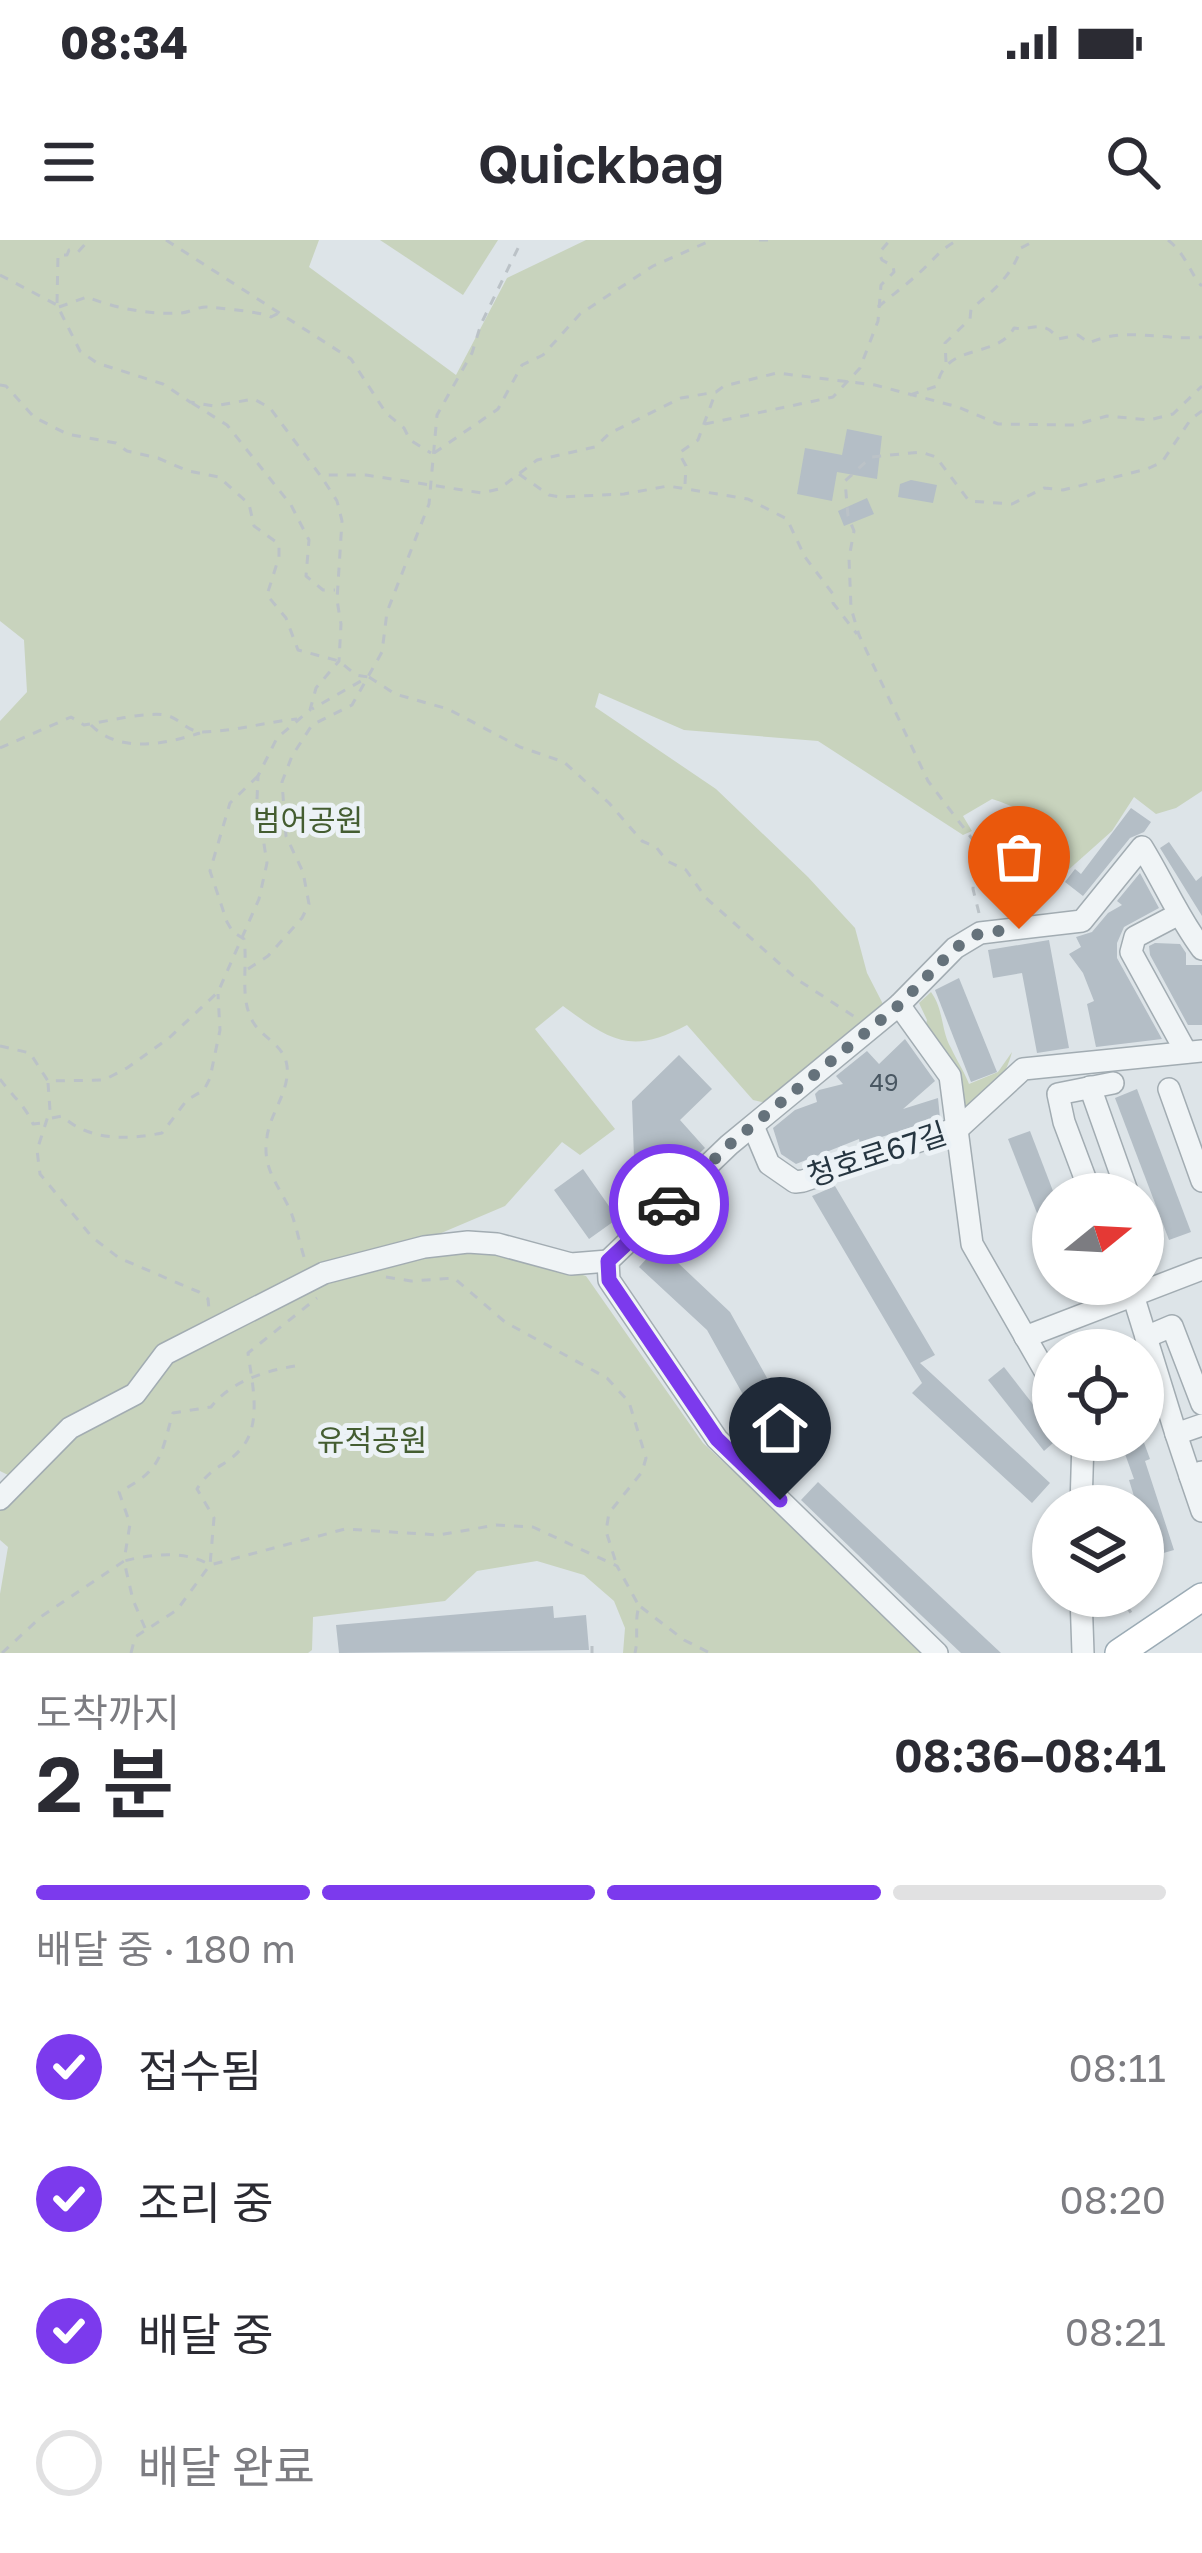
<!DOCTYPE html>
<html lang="ko">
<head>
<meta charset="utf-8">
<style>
  body { margin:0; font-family:"Golos Text","Noto Sans KR",sans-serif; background:#f7f7f7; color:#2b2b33; height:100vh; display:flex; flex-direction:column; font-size:45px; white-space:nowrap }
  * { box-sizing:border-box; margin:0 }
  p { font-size:39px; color:#7c7c81 }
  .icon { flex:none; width:66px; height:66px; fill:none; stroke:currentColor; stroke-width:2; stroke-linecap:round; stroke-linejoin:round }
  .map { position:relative; height:1413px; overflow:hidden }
  .side { display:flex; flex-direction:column; background:#fff; flex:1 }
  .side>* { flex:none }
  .needle { width:78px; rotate:72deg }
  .tools { position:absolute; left:1032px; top:933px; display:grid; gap:24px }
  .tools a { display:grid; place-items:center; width:132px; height:132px; border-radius:50%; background:#fff; box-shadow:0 3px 9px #0004; font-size:60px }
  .pin { position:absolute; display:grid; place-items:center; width:102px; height:102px; color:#fff; margin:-123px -51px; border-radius:50% 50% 50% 0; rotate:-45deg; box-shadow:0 0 12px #0007 }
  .pin .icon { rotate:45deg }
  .courier { position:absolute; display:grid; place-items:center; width:120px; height:120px; margin:-60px; border:9px solid #7c3aed; border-radius:50%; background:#fff; color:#222; box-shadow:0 3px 15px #0007 }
  .headline em { font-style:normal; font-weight:600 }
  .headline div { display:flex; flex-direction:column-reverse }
  .headline { display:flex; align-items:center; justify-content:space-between; height:204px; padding:0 36px }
  h1 { font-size:78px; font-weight:600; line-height:90px }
  .bar { display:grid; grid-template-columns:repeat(4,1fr); gap:18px 12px; align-content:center; height:144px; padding:0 36px }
  .bar i { height:15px; border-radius:9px; background:#e1e1e2 }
  .bar .current { background:#7c3aed }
  .bar p { grid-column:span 4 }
  ol { padding:0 36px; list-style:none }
  li { display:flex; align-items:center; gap:36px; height:132px }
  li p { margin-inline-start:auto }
  li .icon { padding:12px; border-radius:50%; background:#7c3aed; color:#fff; stroke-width:4 }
  li:last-child { color:#7c7c81 }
  li i { width:66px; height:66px; border:6px solid #e1e1e2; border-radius:50% }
  .status { display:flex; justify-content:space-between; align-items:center; height:84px; padding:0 60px; background:#fff; direction:ltr }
  .status svg { height:33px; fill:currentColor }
  header { display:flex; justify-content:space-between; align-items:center; height:156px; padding:0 36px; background:#fff; font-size:54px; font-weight:600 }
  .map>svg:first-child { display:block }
  .green { fill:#c8d3bd }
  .building { fill:#b4bec6 }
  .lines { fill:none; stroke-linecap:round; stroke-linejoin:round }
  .minor-casing { stroke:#a2acb2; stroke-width:24 }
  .major-casing { stroke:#9babb5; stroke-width:30 }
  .path { stroke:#bbc2c7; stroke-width:3; stroke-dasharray:9 9; stroke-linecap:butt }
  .minor { stroke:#f0f4f6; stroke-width:21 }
  .major { stroke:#fff; stroke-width:27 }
  .done { stroke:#65727b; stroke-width:12; stroke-dasharray:0 21.6 }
  .route { stroke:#7c3aed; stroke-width:15 }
  .labels { text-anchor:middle; stroke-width:10; stroke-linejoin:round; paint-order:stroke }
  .number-label { font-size:24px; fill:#495762 }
  .park-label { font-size:30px; fill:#445d31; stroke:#ecf2f6 }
  .street-label { font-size:30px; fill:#253540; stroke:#ecf2f6 }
</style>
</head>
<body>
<div class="status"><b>08:34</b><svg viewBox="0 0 49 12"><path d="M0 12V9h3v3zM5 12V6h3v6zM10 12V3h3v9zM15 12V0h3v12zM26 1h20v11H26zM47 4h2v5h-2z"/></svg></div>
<header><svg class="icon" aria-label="menu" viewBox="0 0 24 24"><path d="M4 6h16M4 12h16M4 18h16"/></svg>Quickbag<svg class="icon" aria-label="search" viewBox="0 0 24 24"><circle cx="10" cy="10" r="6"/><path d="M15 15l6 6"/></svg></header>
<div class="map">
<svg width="1202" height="1413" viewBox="0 0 1202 1413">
  <rect width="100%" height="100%" fill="#dde4e8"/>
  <g class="green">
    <path d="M0,0H319L309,27L456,135L507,38L586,0H1202V551L1176,568L1156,574L1134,557L1112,591L1048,648C1041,596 1047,576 992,559L963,576L972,591L963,595L818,501L684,490L599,453L595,467L716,549L808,637L855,688L867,733L885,768L770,864L753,860L687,785C631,815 611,801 563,766L535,789L615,889L580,915L562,902L505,966L163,1111L139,1146L12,1237L0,1231V481L27,452L24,400L0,381Z"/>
    <path d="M380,0H498L463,55Z"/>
    <path d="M931,752C944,770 941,791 951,808C957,821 964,831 969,844L998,832L1012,812C1006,836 988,863 962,868L925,788L927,780L919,763Z"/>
    <path d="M498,1008L586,1036L703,1203L929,1413H623L625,1388L614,1361L584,1335L537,1321L477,1331L445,1361L313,1377L312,1410L308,1413H0V1354L8,1307L0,1300V1269L12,1252L71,1195L170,1119L327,1038L424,1013Z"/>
  </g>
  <g class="building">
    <path d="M847,189L882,196L877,239L837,232L832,261L797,254L805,208L842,215Z"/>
    <path d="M911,240L937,245L933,263L898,257L900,244Z"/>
    <path d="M867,258L874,274L844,286L838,271Z"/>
    <path d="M1131,568L1151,582L1144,592L1130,598L1083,656L1065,642L1075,629L1081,634Z"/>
    <path d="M1169,602L1196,641L1202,636V676L1160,608Z"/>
    <path d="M1031,614L1037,665L999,669L993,619Z"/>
    <path d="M1140,633L1159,668L1124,687L1117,703V718L1162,799L1096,807L1087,764L1094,761L1083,733L1069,714L1081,707L1076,697L1092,692L1108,673L1122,665L1117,661Z"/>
    <path d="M1049,700L1069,808L1037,813L1022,733L993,738L988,710Z"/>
    <path d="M1155,703L1180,704L1186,713V725H1202V785H1188L1150,715L1149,706Z"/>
    <path d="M959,738L997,832L971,842L935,750Z"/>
    <path d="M905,799L935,841L903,869L938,858L940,878L860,904L859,899L796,924L781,914L773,888L795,870L817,862L815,854L819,850L843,844L836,836L867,811L879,824Z"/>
    <path d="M679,815L712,849L680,880L705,908L635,974L631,969L589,999L554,950L583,929L611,969L635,947L632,861Z"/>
    <path d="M1137,849L1191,992L1169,1000L1115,858Z"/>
    <path d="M1030,891L1053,951V1014L1008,899Z"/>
    <path d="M835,946L935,1115L920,1123L1050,1243L1032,1263L912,1153L922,1143L812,956Z"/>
    <path d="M659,1005L730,1072L816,1225L790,1239L707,1090L639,1027Z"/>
    <path d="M1106,1091L1112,1110H1089L1085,1098Z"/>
    <path d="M1004,1127L1053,1190V1203L1044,1211L988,1140Z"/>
    <path d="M1120,1200H1143L1150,1219L1145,1221L1174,1310L1153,1316L1143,1285V1266H1137L1129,1240L1134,1239Z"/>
    <path d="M818,1242L1001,1413H961L885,1341L801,1260Z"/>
    <path d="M553,1366L554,1378L586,1375L589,1410L339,1413L336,1385Z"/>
  </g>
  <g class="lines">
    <defs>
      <g id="minor">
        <path d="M1177,675L1135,697L1131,712L1186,812"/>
        <path d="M899,765L950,836L972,1004L1053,1145"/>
        <path d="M1090,847L1128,954"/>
        <path d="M1169,849L1202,941"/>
        <path d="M753,886L769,924L795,942L803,941L960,887L1023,829L1202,811"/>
        <path d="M1091,954L1064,882L1058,854L1113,843"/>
        <path d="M1143,994L1150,1013L1143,1016"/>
        <path d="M1133,1055L1176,1194L1202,1185"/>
        <path d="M1025,1097L1202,1029"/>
        <path d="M1146,1097L1172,1086L1202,1164"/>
        <path d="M1176,1194L1190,1236L1202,1232"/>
        <path d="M1190,1236L1202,1271"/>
        <path d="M0,1259L70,1188L135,1154L165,1114L324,1033L424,1007L468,1002L497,1004L571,1024L608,1021"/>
        <path d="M1081,1266L1083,1200"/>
        <path d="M1081,1356L1083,1413"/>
        <path d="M937,1413L717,1199L609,1040L608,1021L729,905L899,765L955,708L980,693L1082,681L1142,607C1163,641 1178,677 1202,709"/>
      </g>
      <path id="major" d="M1119,1413L1202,1357"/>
    </defs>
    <use href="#minor" class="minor-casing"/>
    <use href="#major" class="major-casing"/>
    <g class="path">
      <path d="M166,0L351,119L386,173L404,188L410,200L431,213"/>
      <path d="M759,0H768"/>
      <path d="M1168,0C1187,15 1191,36 1202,46"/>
      <path d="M0,35L57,65L80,111L97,123L163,144L190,162L214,166L254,159L270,168L320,235H366L482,253L499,249L537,220L595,207L610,193L681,158L716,152L724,146L777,133L875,145L958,167L998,184L1074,185L1107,176L1149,180L1173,174L1202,146"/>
      <path d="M57,63L58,15H67L69,10L78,12L89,0"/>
      <path d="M59,67L87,57C114,68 150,75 180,73C189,73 199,66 208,67C220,68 263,72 271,77L279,73"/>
      <path d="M878,67C891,56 906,45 918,34C933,21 940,9 958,0"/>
      <path d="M946,122L945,103L970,79L971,69C993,51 1012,36 1021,8L1036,0"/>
      <path d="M0,145L6,146L34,177L67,194L116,203L127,211L158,218L188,231L219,237L249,264L254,286L279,304V317L267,355L286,378L298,410L339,421L356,435L368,437L312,469"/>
      <path d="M910,155L937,146C945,101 997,120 1014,88C1033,91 1043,78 1058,99L1078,95L1089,103C1126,86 1160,101 1202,97"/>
      <path d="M192,163L227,185L291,265L309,300L306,336L323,350H335"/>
      <path d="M705,184L833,157L860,128L878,81L881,45L894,32L893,26L882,20L879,13L890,0"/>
      <path d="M434,213L498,169L522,125L543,115L580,74L653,26L712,0"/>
      <path d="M519,234L549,255L560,257L624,254L668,246L748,259L787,279L805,317L833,354V363L857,394"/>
      <path d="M685,244L686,226L679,213L698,200L715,154"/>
      <path d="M369,437L395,454L448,469L520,507L564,522L609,563L642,601L656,607L667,621L686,630L706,658L798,740L855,777"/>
      <path d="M91,485C119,514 165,504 200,493"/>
      <path d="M0,508L71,477L84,485C104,482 151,470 169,476C182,481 188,492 203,492C236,491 266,482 297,479"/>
      <path d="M258,536L230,563L210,631L227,682L233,692L244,699C248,726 239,758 253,782C263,799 284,804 287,826C290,851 270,873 267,897C261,931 282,948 292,975C297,989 300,1005 305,1020L310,1022"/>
      <path d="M979,673L973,649L976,604L928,541L859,395L851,368L849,318L854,291L848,276L845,241L871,217L921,212L936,217L969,261L1012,264L1044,248L1063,250L1147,229L1162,222L1191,179L1202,171"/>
      <path d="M248,729L268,716L302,678L309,664L303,632L286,596L282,542L292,516L312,485L352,465L382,412L387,372L429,264L437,175L472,113L481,84L522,0"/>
      <path d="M0,806L30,813L48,841L104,840L127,828L169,798L218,752L259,659L267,623L257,560L258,536L277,498L310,470L316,448L339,421L341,384L337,360L342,281L337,261L321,236"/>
      <path d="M0,839C12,856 25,865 33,884L44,883"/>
      <path d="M48,843L50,870L37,910L40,934L92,997L119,1018L199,1052L208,1059L209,1069"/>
      <path d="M52,878L62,876C89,901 127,900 162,893L187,860L204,850L210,838L220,790L218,754"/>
      <path d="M386,1037L411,1041L454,1038L505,1082L607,1138L629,1162L646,1218L642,1232L609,1273L606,1291L617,1326"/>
      <path d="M1126,1365L1133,1376"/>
      <path d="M641,1367L684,1400L710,1413"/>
      <path d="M145,1388L133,1360L124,1321C151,1314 185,1310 210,1325L214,1278L197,1249C212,1225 225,1227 240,1210C263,1185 252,1143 248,1113L317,1058"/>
      <path d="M592,1406V1413"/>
      <path d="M2,1413L42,1376L124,1321L130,1284L119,1252C162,1230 160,1217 173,1173L211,1167C232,1140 268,1130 301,1125"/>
      <path d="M131,1413L135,1397L177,1370L210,1325L345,1289L439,1295L496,1285L533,1287L617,1326L639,1366C634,1383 639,1396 635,1413"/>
    </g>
    <use href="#minor" class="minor"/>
    <use href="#major" class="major"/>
  </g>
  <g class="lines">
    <path class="done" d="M669,964L729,905L899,765L955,708L980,693L1019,689"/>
    <path class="route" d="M669,964L608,1021L609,1040L717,1199L780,1260"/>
  </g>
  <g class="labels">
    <g class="number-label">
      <text x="884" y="851">49</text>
    </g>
    <g class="park-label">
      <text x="308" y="591">범어공원</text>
      <text x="372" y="1211">유적공원</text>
    </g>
    <g class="street-label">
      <text transform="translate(877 915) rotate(-18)" y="10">청호로67길</text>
    </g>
  </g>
</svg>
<div class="tools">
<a><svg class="needle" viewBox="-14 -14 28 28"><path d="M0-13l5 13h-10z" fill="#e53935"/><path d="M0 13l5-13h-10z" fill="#7c7c81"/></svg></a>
<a><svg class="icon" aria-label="locate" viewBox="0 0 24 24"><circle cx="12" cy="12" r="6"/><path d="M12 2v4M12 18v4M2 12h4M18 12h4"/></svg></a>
<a><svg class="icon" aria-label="layers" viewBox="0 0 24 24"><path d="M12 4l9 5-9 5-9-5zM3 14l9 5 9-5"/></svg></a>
</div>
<div class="pin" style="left:1019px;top:689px;background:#ea580c"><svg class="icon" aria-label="bag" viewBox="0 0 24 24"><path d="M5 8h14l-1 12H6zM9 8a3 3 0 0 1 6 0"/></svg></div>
<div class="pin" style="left:780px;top:1260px;background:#1f2937"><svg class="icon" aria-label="home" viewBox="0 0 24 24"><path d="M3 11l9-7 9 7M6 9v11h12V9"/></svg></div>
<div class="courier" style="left:669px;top:964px"><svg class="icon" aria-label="car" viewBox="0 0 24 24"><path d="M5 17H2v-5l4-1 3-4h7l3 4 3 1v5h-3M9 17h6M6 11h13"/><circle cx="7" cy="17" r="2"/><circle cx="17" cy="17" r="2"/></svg></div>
</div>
<section class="side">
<div class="headline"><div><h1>2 분</h1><p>도착까지</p></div><em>08:36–08:41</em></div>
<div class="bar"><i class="current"></i><i class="current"></i><i class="current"></i><i></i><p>배달 중 · 180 m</p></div>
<ol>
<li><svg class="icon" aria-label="check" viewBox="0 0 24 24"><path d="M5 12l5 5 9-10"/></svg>접수됨<p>08:11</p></li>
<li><svg class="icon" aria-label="check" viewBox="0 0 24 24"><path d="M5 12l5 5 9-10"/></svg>조리 중<p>08:20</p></li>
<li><svg class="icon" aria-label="check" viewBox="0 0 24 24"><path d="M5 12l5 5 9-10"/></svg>배달 중<p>08:21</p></li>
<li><i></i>배달 완료</li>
</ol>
</section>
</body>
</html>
